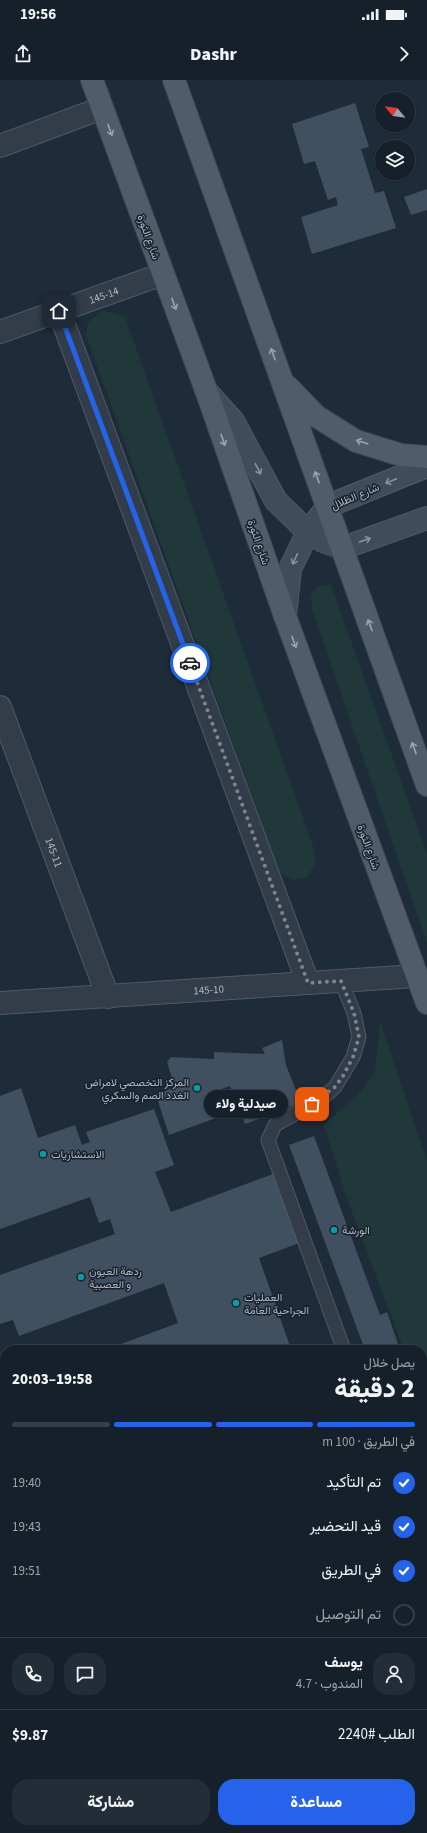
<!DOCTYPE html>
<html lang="ar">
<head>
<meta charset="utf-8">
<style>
  body { margin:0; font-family:"Source Sans 3",Vazirmatn,sans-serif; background:#232d37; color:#f1f3f6; direction:rtl; height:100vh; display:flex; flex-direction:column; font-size:15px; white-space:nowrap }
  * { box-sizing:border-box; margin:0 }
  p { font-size:13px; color:#9ea3a9 }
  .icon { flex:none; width:22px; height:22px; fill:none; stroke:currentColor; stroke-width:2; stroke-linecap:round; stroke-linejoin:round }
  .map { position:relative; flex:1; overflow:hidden; direction:ltr }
  .details { position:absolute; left:0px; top:1265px; width:427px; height:488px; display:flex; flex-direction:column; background:#16202b; border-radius:16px 16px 0 0; box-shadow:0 1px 3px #0004,0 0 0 1px #353e47; direction:rtl }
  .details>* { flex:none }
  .needle { width:26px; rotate:299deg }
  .controls { position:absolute; left:375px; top:12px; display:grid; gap:8px }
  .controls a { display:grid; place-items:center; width:40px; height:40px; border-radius:50%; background:#16202b; box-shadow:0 1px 3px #0004,0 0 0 1px #353e47; font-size:20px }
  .pin { position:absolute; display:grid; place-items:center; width:34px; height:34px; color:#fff; margin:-17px; border-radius:8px; box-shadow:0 2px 6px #0006 }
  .courier { position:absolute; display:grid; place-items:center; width:40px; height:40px; margin:-20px; border:3px solid #2563eb; border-radius:50%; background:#fff; color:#222; box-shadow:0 1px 5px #0007 }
  .bubble { position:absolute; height:28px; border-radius:14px; background:#16202b; box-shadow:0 1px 3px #0004,0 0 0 1px #353e47; font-size:13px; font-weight:800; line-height:28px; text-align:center; direction:rtl }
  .head em { font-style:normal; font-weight:800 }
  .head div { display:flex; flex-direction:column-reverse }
  .head { display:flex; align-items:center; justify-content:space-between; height:68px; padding:0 12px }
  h1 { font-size:26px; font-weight:800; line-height:30px }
  .bar { display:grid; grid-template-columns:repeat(4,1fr); gap:6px 4px; align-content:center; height:48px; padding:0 12px }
  .bar i { height:5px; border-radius:3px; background:#353e47 }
  .bar .active { background:#2563eb }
  .bar p { grid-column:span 4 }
  .line { display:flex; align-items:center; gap:10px; padding:0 12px; border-top:1px solid #353e47 }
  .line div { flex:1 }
  .round { display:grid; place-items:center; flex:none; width:42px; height:42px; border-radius:16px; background:#232d37 }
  ol { padding:0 12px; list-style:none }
  li { display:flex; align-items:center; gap:12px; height:44px }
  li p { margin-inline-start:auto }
  li .icon { padding:4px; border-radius:50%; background:#2563eb; color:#fff; stroke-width:4 }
  li:last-child { color:#9ea3a9 }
  li i { width:22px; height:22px; border:2px solid #353e47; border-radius:50% }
  .cta { display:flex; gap:8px; margin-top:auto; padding:8px 12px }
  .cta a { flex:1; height:46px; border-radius:16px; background:#2563eb; color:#fff; font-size:16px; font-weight:800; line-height:46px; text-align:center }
  .cta a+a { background:#232d37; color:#f1f3f6 }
  .status { display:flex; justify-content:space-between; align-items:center; height:28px; padding:0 20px; background:#16202b; direction:ltr }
  .status svg { height:11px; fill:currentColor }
  header { display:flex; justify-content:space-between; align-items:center; height:52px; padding:0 12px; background:#16202b; font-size:18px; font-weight:800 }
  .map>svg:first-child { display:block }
  .green { fill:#20383a }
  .building { fill:#415061 }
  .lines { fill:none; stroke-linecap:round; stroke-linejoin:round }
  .lane-casing { stroke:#4f5a67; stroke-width:15 }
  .street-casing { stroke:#4f5a67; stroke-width:24 }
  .secondary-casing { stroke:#4f5a67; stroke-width:24 }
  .primary-casing { stroke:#3b4653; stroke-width:24 }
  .lane { stroke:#323d49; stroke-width:13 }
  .street { stroke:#323d49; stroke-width:22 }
  .secondary { stroke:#3f4c5c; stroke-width:22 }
  .primary { stroke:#4f5c69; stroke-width:22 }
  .oneway { stroke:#99a5b3 }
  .oneway2 { stroke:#8692a1 }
  .done { stroke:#7a8695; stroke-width:4; stroke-dasharray:0 7.2 }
  .route { stroke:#2563eb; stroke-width:5 }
  .culture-dot { fill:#0f9aa8; stroke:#18222d; stroke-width:1.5 }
  .labels { text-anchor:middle; stroke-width:3; stroke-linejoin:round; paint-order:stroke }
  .street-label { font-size:11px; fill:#acb7c6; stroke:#18222d }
  .poi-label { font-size:11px; fill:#acb7c6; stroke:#18222d; text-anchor:start }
</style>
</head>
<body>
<div class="status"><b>19:56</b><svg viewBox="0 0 49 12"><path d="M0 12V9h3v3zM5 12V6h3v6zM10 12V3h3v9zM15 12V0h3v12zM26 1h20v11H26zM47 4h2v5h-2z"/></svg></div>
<header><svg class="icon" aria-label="forward" viewBox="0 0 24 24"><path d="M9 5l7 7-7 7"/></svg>Dashr<svg class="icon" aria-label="share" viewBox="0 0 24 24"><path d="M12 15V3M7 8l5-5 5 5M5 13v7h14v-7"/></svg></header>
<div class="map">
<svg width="427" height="1753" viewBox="0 0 427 1753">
  <rect width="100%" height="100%" fill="#1e2b39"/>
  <g class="green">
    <path d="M102,230L125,237L313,766L316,782L307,797L294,800L279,792L86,255L88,243Z"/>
    <path d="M331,505L427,774V863L312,529L311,516L318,506Z"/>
    <path d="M380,941L427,1081V1333L422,1319V1270H404L346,1116L324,1044L356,1017L375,992Z"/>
    <path d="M5,1704V1748H167L168,1753H0V1705Z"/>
  </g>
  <g class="building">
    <path d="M355,23L369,67L361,69L375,113L384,111L396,148L312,174L301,137L338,125L336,117L328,120L315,81L304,84L292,44Z"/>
    <path d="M427,109V130L411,135L404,117Z"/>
    <path d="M282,960L286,985L301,1023L245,1044L230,1006L218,1010L221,1019L210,1025L216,1038L169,1055L156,1015L175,1007L167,982L171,977L214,979V972L265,974L262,968Z"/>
    <path d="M21,1008L38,1058L75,1045L82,1065L90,1062L86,1052L154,1029L174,1085L155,1092L171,1132L273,1094L299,1163L259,1178L291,1269L288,1270H105L178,1243L164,1203L19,1256L13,1240L0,1244V1195L115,1154L110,1139L99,1143L90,1117L0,1149V1016Z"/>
    <path d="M314,1056L380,1235L387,1232L400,1270H365L289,1065Z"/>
    <path d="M0,1304H5V1360L0,1361Z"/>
    <path d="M422,1334L427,1348L423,1350L427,1359V1478L422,1465Z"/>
    <path d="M5,1383V1433L0,1434V1384Z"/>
    <path d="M5,1471V1487L0,1488V1472Z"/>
    <path d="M5,1505V1562L0,1563V1506Z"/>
    <path d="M5,1584V1635L0,1636V1585Z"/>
  </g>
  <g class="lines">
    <defs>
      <g id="lane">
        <path d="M341,901L354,933L359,957L353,977L335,1007L320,1020L275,1045L268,1060L344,1270"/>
        <path d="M422,1500L427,1515"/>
        <path d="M422,1616L427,1615"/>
        <path d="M0,1658L5,1657"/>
        <path d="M377,1753V1748"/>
      </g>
      <g id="street">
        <path d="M0,66L102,28"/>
        <path d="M59,231L308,903"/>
        <path id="s1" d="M0,252L163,194"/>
        <path id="s2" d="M0,627L108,917"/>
        <path id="s3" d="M0,923L416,896"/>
      </g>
      <g id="secondary">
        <path d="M206,311L233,341L276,421L308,452L323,461L343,468L427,438"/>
        <path d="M285,536L290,489L308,452L328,426L427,386"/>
      </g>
      <g id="primary">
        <path d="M92,0L206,310L285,536L427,923"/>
        <path d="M174,0L427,705"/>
        <path d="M288,307L316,336L356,361L401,375L427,377"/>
      </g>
    </defs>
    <use href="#lane" class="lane-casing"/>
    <use href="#street" class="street-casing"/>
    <use href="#secondary" class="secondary-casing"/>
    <use href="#primary" class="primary-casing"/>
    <use href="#lane" class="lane"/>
    <use href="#street" class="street"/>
    <use href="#secondary" class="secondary"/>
    <use href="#primary" class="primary"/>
  </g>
  <defs><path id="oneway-shaft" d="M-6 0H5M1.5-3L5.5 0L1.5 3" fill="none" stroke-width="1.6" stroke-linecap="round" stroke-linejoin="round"/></defs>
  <g class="oneway">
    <use href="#oneway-shaft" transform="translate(110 50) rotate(70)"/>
    <use href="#oneway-shaft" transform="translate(174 224) rotate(70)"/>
    <use href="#oneway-shaft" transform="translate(273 274) rotate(-110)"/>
    <use href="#oneway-shaft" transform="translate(223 360) rotate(71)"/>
    <use href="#oneway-shaft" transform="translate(362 362) rotate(-162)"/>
    <use href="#oneway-shaft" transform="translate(317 397) rotate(-110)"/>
    <use href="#oneway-shaft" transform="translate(370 545) rotate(-110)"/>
    <use href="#oneway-shaft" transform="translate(294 562) rotate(70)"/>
    <use href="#oneway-shaft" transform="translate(414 668) rotate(-110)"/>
  </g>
  <g class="oneway2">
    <use href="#oneway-shaft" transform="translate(258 389) rotate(62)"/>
    <use href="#oneway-shaft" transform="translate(391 401) rotate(158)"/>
    <use href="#oneway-shaft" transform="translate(365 460) rotate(-19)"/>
    <use href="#oneway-shaft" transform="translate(295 479) rotate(115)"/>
  </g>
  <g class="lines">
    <path class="done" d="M190,583L308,903L341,901L354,933L359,957L353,977L343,996L335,1007L312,1024"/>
    <path class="route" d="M59,231L190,583"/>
  </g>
  <g class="culture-dot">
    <circle cx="197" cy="1008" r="4"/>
    <circle cx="43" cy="1074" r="4"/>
    <circle cx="334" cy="1150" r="4"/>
    <circle cx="81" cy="1197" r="4"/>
    <circle cx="236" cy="1223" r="4"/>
  </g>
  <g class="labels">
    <g class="street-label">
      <text transform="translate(149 157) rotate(70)" y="4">شارع الثورة</text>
      <text dy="4" stroke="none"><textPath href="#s1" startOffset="110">145-14</textPath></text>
      <text transform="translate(355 416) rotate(-23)" y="4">شارع الظلال</text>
      <text transform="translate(259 462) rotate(71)" y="4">شارع الثورة</text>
      <text transform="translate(369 767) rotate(70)" y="4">شارع الثورة</text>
      <text dy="4" stroke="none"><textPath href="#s2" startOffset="155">145-11</textPath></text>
      <text dy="4" stroke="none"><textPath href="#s3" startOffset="209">145-10</textPath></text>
    </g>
    <g class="poi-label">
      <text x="189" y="1006" text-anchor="end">المركز التخصصي لامراض<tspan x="189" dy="13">الغدد الصم والسكري</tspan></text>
      <text x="51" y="1078">الاستشاريات</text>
      <text x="342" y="1154">الورشة</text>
      <text x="89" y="1195">ردهة العيون<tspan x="89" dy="13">و العصبية</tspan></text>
      <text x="244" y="1221">العمليات<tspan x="244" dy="13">الجراحية العامة</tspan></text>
    </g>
  </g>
</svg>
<div class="controls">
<a><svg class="needle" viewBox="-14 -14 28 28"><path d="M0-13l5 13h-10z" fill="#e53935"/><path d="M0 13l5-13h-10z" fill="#9ea3a9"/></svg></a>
<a><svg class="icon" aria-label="layers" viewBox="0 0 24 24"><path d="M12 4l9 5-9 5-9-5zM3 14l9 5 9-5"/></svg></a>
</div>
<div class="pin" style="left:312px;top:1024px;background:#ea580c"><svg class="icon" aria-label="bag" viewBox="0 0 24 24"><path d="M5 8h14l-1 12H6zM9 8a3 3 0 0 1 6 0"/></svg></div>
<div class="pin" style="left:59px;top:231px;background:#1f2937"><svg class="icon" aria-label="home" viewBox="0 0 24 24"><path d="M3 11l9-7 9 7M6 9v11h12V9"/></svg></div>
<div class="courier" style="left:190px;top:583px"><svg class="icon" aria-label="car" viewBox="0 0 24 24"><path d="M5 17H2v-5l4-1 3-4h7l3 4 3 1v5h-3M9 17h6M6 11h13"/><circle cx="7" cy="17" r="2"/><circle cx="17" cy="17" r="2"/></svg></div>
<div class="bubble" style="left:204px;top:1010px;width:84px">صيدلية ولاء</div>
<section class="details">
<div class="head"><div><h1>2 دقيقة</h1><p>يصل خلال</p></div><em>19:58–20:03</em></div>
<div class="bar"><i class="active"></i><i class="active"></i><i class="active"></i><i></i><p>في الطريق · 100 m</p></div>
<ol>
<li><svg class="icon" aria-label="check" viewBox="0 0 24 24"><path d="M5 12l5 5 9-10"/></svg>تم التأكيد<p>19:40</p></li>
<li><svg class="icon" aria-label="check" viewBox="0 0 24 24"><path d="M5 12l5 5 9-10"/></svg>قيد التحضير<p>19:43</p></li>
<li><svg class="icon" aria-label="check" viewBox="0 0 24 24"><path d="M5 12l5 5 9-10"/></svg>في الطريق<p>19:51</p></li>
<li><i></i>تم التوصيل</li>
</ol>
<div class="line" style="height:72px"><a class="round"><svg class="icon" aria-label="person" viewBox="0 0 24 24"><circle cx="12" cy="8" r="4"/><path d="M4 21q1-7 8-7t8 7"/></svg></a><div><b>يوسف</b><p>المندوب · 4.7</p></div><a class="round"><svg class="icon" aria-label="chat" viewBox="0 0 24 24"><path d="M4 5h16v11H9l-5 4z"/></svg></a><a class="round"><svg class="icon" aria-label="phone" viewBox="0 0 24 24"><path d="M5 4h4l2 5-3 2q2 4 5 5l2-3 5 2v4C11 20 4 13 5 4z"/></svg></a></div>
<div class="line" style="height:52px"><div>الطلب #2240</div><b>$9.87</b></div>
<div class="cta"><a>مساعدة</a><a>مشاركة</a></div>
</section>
</div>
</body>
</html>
